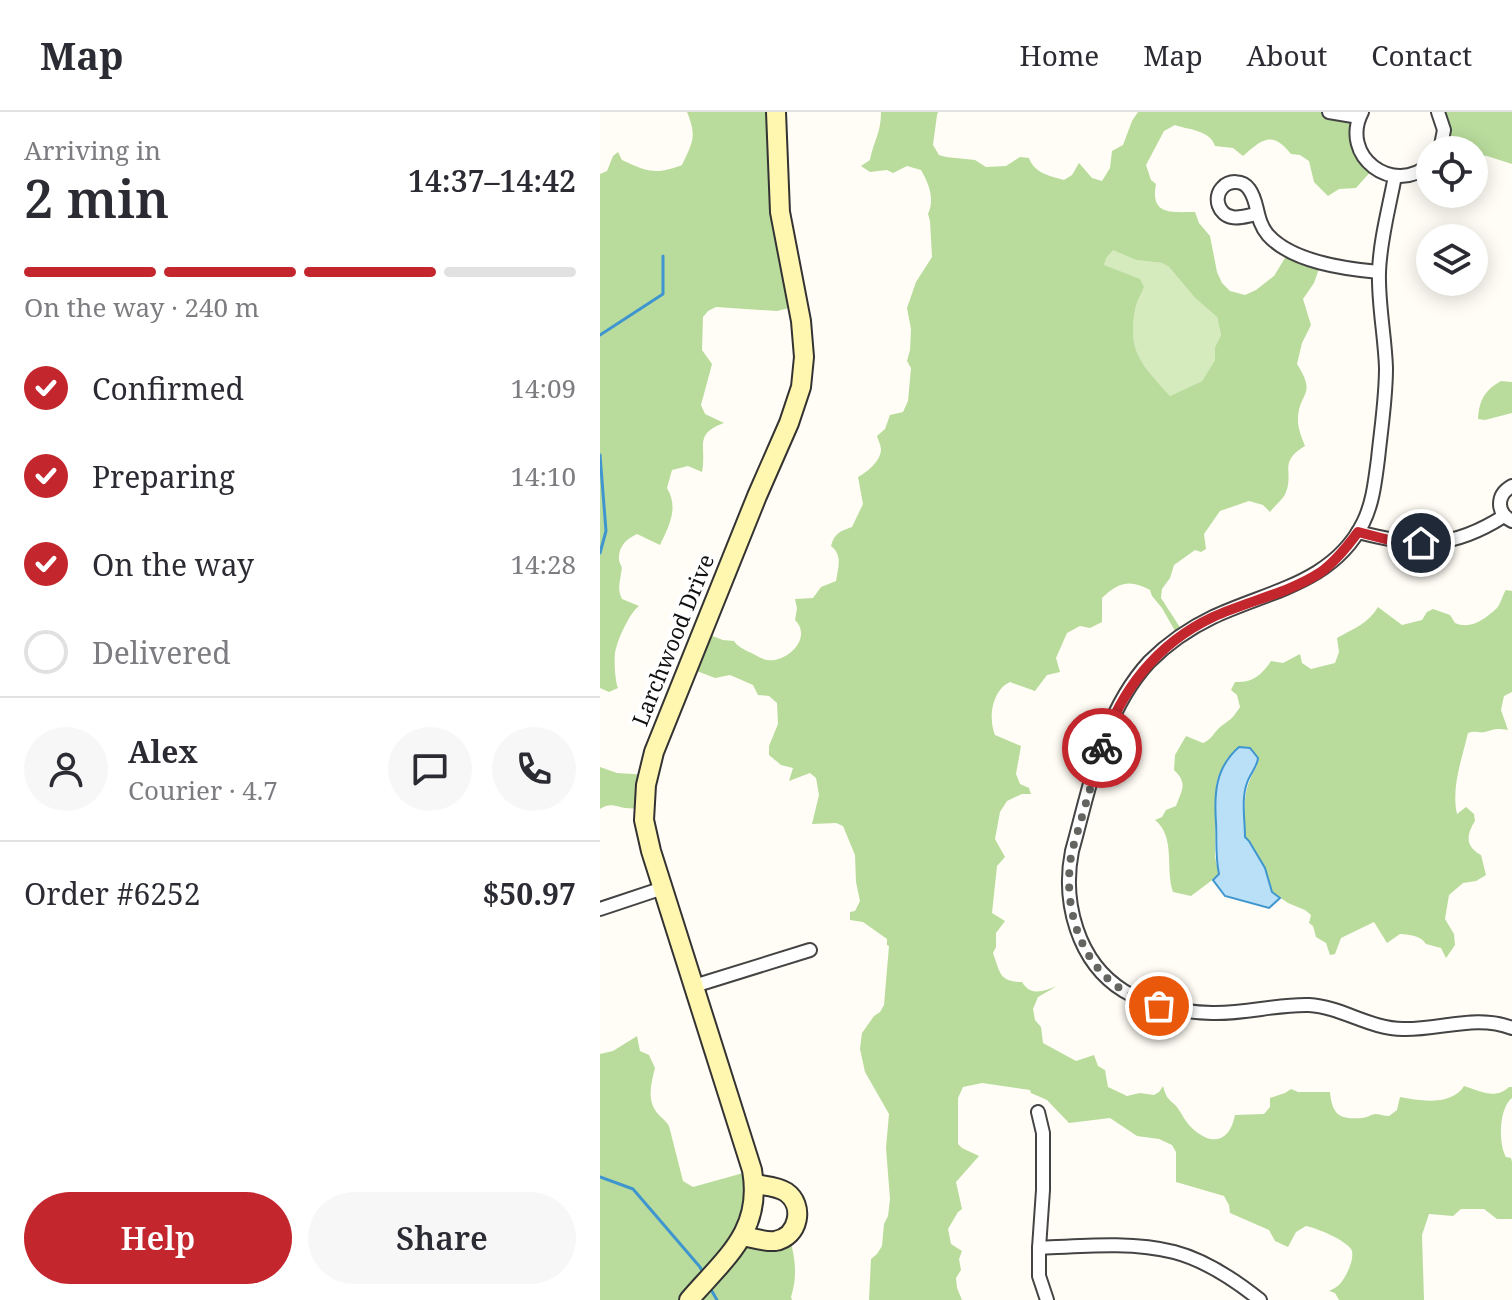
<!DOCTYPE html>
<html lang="en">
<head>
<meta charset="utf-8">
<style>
  body { margin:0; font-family:"Noto Serif",serif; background:#f7f7f7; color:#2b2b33; height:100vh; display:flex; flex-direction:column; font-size:30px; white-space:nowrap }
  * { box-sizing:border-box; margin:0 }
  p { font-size:26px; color:#7c7c81 }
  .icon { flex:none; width:44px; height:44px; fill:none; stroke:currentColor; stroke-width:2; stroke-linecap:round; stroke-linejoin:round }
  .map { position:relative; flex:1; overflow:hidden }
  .sheet { display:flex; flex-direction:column; background:#fff; width:600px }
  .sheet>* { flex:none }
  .controls { position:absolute; left:816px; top:24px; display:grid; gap:16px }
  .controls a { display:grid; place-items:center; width:72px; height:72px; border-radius:50%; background:#fff; box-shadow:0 4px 20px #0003; font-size:40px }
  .pin { position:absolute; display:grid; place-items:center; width:68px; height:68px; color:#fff; margin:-34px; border:4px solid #fff; border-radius:50%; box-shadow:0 2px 8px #0007 }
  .courier { position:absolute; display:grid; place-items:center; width:80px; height:80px; margin:-40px; border:6px solid #c4262e; border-radius:50%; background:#fff; color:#222; box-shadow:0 2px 10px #0007 }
  .head em { font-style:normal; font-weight:600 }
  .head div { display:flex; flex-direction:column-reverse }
  .head { display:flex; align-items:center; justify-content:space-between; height:136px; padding:0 24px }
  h1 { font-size:52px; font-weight:600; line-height:60px }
  .bar { display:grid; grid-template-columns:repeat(4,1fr); gap:12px 8px; align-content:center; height:96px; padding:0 24px }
  .bar i { height:10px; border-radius:6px; background:#e1e1e2 }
  .bar .current { background:#c4262e }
  .bar p { grid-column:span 4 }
  .line { display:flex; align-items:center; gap:20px; padding:0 24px; border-top:2px solid #e1e1e2 }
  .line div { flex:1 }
  .round { display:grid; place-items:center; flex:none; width:84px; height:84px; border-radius:42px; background:#f7f7f7 }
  ol { padding:0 24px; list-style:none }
  li { display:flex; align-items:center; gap:24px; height:88px }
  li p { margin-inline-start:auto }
  li .icon { padding:8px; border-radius:50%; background:#c4262e; color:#fff; stroke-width:4 }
  li:last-child { color:#7c7c81 }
  li i { width:44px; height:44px; border:4px solid #e1e1e2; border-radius:50% }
  .action { display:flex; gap:16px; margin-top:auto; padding:16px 24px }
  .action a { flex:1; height:92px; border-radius:48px; background:#c4262e; color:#fff; font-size:32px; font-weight:600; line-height:92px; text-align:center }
  .action a+a { background:#f7f7f7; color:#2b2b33 }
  header { display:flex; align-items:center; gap:48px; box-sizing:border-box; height:112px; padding:0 40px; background:#fff; border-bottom:2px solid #e1e1e2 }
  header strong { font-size:38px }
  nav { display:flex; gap:44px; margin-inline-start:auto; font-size:28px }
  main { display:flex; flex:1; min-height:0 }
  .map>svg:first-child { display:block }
  .green { fill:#d5ebbd }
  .forest { fill:#b9dc9c; fill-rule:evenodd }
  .water { fill:#b9e0f7; stroke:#3f96cf; stroke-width:2 }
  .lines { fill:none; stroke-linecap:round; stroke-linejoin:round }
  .stream { stroke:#3f96cf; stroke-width:3 }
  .street-casing { stroke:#444; stroke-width:16 }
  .secondary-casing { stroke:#333; stroke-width:22 }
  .street { stroke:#fff; stroke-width:12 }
  .secondary { stroke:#fff6b0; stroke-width:18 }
  .done { stroke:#646461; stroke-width:8; stroke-dasharray:0 14.4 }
  .route { stroke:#c4262e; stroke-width:10 }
  .labels { text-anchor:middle; stroke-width:8; stroke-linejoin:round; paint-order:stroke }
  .street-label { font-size:22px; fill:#111; stroke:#fff }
</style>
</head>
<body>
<header>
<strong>Map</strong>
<nav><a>Home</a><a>Map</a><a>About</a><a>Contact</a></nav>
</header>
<main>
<section class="sheet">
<div class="head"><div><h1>2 min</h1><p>Arriving in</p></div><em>14:37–14:42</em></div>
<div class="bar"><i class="current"></i><i class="current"></i><i class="current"></i><i></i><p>On the way · 240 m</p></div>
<ol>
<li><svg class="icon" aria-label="check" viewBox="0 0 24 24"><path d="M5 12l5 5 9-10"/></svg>Confirmed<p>14:09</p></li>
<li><svg class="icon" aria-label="check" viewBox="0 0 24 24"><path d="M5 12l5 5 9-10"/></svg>Preparing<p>14:10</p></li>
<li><svg class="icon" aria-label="check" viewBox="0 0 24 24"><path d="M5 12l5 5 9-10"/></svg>On the way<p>14:28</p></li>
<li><i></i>Delivered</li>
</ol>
<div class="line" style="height:144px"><a class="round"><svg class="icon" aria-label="person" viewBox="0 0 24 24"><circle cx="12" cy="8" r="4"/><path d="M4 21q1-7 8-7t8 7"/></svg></a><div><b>Alex</b><p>Courier · 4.7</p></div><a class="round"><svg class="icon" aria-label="chat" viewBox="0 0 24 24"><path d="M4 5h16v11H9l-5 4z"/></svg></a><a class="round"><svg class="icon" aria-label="phone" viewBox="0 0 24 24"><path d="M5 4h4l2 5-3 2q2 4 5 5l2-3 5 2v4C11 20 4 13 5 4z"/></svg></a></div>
<div class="line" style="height:104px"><div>Order #6252</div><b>$50.97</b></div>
<div class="action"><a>Help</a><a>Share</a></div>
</section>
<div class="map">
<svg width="912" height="1188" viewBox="0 0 912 1188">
  <rect width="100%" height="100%" fill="#fffdf5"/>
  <path class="green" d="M512,137L536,148L562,151L569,155L595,186L617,205L621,223L615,235V248L602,269L570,284C543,253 527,243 535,199C536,190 542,183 544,175L504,153L505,146Z"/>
  <g class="forest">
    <path d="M87,0H177L197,194L177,199L116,195L108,199L103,205L102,238L112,252L101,293L105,302L124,311C93,322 107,335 102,360L88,354L72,358L67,376C79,396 69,414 60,433L37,422C26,427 18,435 19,448C21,456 23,453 21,461C20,471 17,477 22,487L39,494C30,500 16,530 15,542C14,549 15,569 18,576L9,580L0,576V62L7,59L13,44L18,40L22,48C48,60 55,63 82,53C93,29 97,25 87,0Z"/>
    <path d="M281,0H338L337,3L333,33L339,43L346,45L375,48L386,55L406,54L420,45L429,46C434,61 450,64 464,68L472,63L479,51L492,66L502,69L510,56L512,39L523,33L532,9L538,0H759L755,6L772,58L756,76L739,77L728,84L714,70L709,49L700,43L691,42C673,19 663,26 643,44L633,36L615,34C610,18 589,18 575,13L564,19L546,53L551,68L556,72C550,104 571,100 595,100L599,111L610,124L617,160L622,171L630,179L645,183L656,178L674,164L691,136L721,151L714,171L703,187L711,213L702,231L697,252C718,285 698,279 698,309C698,317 702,326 705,334C678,350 694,360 686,380C684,387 674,394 670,400L663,393L649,389L620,399L604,422L606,437L601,440L595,438L574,453L570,466L562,477L561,486L583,520L579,526L562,496L552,484L550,478C531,467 518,470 502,486V510L490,516L480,514L467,521L456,546L460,560L447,563L435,579L410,570C392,578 388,606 395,623L421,634L416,662L420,672L429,676L431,682H422L407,689L400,700L395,727L405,745L397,754L392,801L405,809L396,821V835L393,841C400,860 399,870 422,870C431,885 444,879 457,874L438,885L433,897L435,908L441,915L443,931L476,949L494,943L498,954L505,958L508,975L527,984L540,981L554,983L559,980L563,974C563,975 567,986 568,986C571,990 575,992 577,995C582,1002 586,1011 593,1017C613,1035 630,1029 635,1003L664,1002L670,995V986L685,981L691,977L698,980H730C732,1002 739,1008 762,1006C766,1006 770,1003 775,1002C779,1002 784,1004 789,1004L797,998L800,985C820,989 852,994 864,974C880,979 895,988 909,975H912V986C899,996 898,1031 906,1045L911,1046L912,1050V1107H897L884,1097H861L853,1104L829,1102L822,1123L824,1188H739L735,1181L729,1179C733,1177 737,1175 740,1172C746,1165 756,1145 751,1137C745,1128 717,1116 706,1114L696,1120L688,1135L675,1129L669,1118L630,1101L629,1093L624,1084L576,1070V1040L572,1033L559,1027L537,1024L510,1006L469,1011L447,988L431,981L430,978L382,971L363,975L358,986V1032L362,1036L379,1044L356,1070L362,1097L358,1100L348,1117L351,1132L362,1139L359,1147L361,1158L356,1166L357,1176L362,1188H269L271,1147L277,1142L282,1134L284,1112L288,1104L290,1087L286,1036L289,1002L265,960L260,937L262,921L274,904L280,900L284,893L289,834L287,833V827L263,810L250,808V800L255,799L260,789L256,770L255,743L243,714L236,711L212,712L219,683L216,666L210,661L189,669L193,656L181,653L169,643V634L178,612L177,591L169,584L158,583L153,573L130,563L115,566L89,556L102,520L123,528L134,529C138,535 142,536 149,540C154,542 161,547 167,548C187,551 213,526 195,508L197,496L195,487L213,486L221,475L236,469C238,456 243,443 231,434C234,422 240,419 252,415L263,392L258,365C267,360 280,350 281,338C281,333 278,328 277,324L285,317L290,303L303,300L308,289L311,256L307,249L310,238L311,217L307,196L316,170L332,145L330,109L328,102C335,87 329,72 321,58L307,54L293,61L287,58L270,60L261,54L270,48C274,28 281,21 281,0ZM513,138L536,148L562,151L569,155L595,186L617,205L621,223L615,235V248L602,269L570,284C544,254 527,242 535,199C536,190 542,182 544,175L540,167L504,153L506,146Z"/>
    <path d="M841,0H912V52L887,44L874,42V38H844Z"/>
    <path d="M901,269L912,270V301L885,308L878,307C879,288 885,278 901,269Z"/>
    <path d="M906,478L912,479V580L904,584L901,598L908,618C895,616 896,617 885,620C878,621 875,618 868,621C862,647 851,675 857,702L866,695L874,702L875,709C866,723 865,734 881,743L886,763L876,769L863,771L849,783L845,807L854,822L855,833L846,846L841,836L826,832C820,823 810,823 800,822L787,831L774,810L741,826L735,842L730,843L726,831L716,825L713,814L709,811L711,803L705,798L688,791L672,780L665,756L649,729L645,726C645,697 641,679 657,654L628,645L617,668L615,690V745L619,763L591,784L573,780C565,757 576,725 555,708L562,705L566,698L576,694C582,678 588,671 574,658L575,643L586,624L603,631C612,627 613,622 619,616C630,607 631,609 640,595L637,583L631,578L635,570C652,571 662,563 671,549L683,551L700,542L702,551L711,557L735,551L739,540L737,526C753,517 769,511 778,495L802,513L822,508L827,500L833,497L850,503L855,511C871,518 885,507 897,496C901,491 902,484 906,478Z"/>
    <path d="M0,655L17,661L49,663L48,695C41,696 33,697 26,696C15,695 11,690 0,697Z"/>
    <path d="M37,924L40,939L49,943L55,956C51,972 46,990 59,1003C63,1007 66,1009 69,1014L83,1069L93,1075L154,1058L145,1120L189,1123C195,1145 198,1163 191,1185L192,1188H0V942L13,939Z"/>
  </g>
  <path class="water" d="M639,635L650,636L658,646C657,656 650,661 647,671C641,687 645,708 645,725L649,729L665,756L672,780L680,786L669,796L625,784L613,768L619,762C615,743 617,729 616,711C614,682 615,656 639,635Z"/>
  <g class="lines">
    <g class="stream">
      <path d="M0,223L63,182V144"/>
      <path d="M0,343L6,419L0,441"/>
      <path d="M0,1065L33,1077L100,1155L104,1163"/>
      <path d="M109,1174L117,1188"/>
    </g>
    <defs>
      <g id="street">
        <path d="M729,0L759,5"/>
        <path d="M762,0C739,44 793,85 830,52"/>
        <path d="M838,0L844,18L840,38"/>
        <path d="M795,64C789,96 780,128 779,160C778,192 785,224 786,256C786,287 781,317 778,347C775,369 773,391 763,411C733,471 668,479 613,505C590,516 567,532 549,550C502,601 490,675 472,739C462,789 477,850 524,879C550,895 582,900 612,901C645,902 677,892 709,893C742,895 770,917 803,917C840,918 876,902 912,916"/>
        <path d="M657,102C649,103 639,107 632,105C619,103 613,86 622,76C629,68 643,68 649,77C659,90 655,108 668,123C692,150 745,157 779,160"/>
        <path d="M912,374C896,383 896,401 912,409"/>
        <path d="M758,420C817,435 851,438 904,404"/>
        <path d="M0,797L63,776"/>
        <path d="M94,874L210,838"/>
        <path d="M438,1000L443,1021V1078L439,1136V1164L447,1188"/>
        <path d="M439,1136C481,1134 533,1129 574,1140C605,1148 635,1168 660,1188"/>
      </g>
      <g id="secondary">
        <path d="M143,1124C153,1126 165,1130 175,1129C199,1125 205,1093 186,1080C177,1074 165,1074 155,1072"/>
        <path d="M89,1188C125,1146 163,1119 152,1058L51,739L44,708L46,673L54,640L157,384L189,311L201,275L204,245L201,209L180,100L176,0"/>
      </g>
    </defs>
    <use href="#street" class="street-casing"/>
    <use href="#secondary" class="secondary-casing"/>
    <use href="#street" class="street"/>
    <use href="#secondary" class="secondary"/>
  </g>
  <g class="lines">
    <path class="done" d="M502,636L472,739C462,789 477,850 524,879C534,885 547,889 559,894"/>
    <path class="route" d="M502,636C520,578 558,531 613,505C648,489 689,481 721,460C736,449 747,435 758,420L789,428L821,431"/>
  </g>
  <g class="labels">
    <g class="street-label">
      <text transform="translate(73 528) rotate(-68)" y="8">Larchwood Drive</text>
    </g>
  </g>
</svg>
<div class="controls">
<a><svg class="icon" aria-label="locate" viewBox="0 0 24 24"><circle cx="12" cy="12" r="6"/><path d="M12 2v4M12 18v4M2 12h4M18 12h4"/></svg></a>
<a><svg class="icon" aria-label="layers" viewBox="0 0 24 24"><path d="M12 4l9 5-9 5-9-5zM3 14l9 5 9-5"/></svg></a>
</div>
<div class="pin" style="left:559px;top:894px;background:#ea580c"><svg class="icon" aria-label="bag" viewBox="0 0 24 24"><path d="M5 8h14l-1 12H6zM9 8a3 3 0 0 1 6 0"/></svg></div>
<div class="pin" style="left:821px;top:431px;background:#1f2937"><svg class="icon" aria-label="home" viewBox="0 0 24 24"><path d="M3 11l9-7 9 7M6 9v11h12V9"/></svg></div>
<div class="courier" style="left:502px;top:636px"><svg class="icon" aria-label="bike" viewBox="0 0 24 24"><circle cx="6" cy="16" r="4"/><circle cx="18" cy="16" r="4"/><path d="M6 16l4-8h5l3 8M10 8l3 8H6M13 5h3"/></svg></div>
</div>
</main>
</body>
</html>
